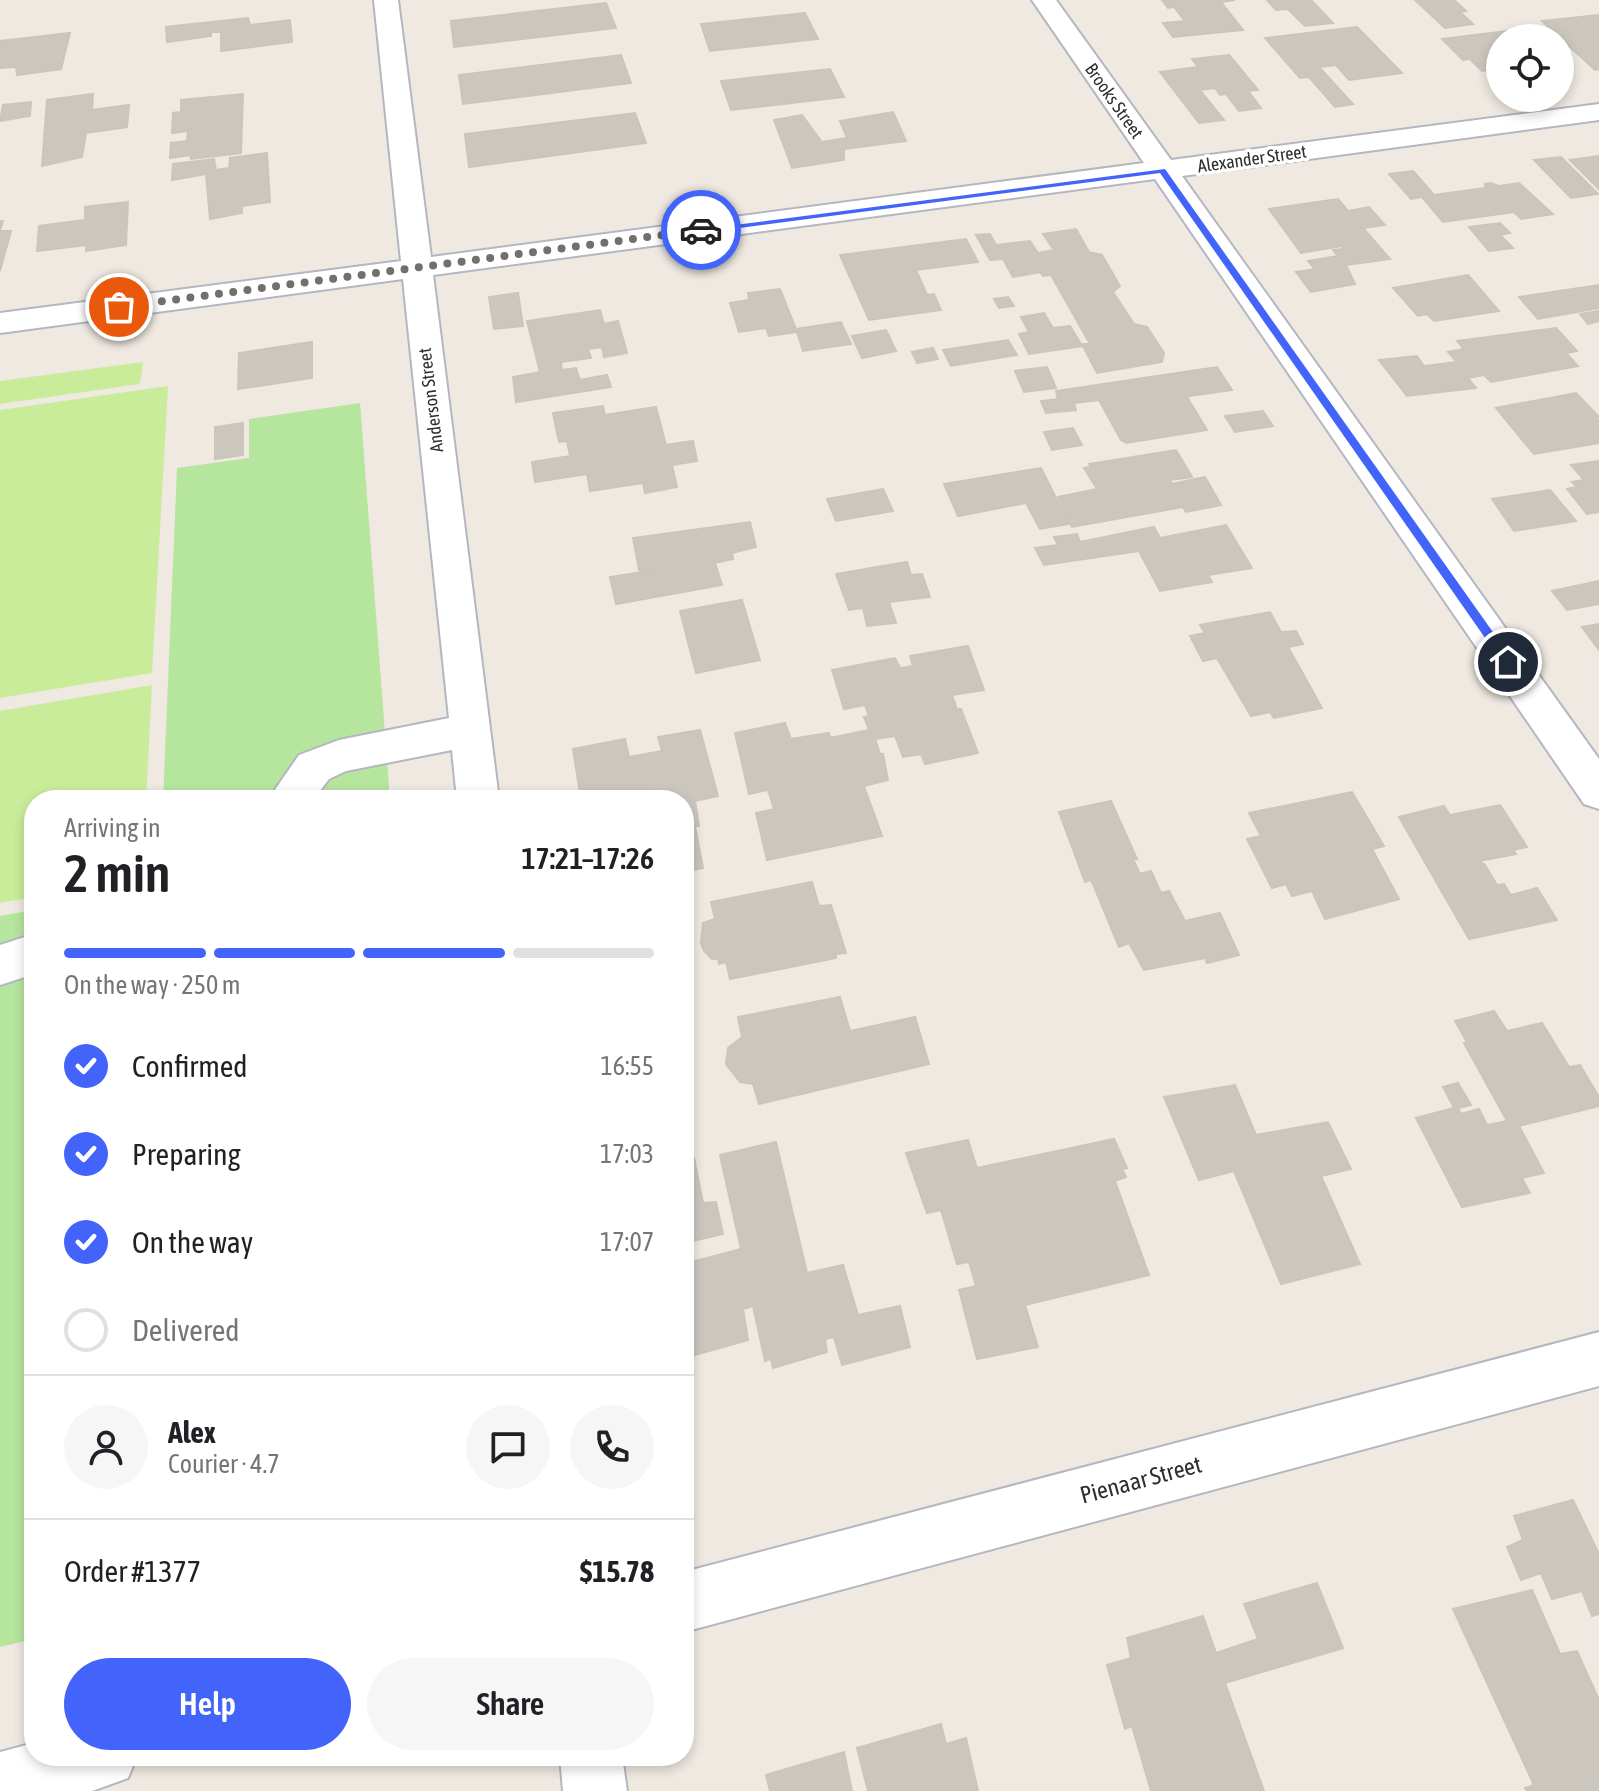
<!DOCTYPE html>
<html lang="en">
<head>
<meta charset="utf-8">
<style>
  body { margin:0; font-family:"Asap Condensed",sans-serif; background:#f6f6f6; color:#202124; height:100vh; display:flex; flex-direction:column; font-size:30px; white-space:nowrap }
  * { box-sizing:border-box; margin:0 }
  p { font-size:26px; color:#757577 }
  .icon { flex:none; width:44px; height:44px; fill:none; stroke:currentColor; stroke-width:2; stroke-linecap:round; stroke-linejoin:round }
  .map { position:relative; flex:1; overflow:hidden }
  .details { position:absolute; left:24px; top:790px; width:670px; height:976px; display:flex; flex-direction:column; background:#fff; border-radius:32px; box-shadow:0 4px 12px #0003 }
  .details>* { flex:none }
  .tools { position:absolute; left:1486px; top:24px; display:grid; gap:16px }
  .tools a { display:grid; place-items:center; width:88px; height:88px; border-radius:50%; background:#fff; box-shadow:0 4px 12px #0003; font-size:40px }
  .pin { position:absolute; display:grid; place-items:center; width:68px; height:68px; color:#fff; margin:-34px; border:4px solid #fff; border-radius:50%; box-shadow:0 2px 8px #0007 }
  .courier { position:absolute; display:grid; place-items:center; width:80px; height:80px; margin:-40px; border:6px solid #4264fb; border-radius:50%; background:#fff; color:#222; box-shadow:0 2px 10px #0007 }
  .summary em { font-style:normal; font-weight:600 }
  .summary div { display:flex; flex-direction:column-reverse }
  .summary { display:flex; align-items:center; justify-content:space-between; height:136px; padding:0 40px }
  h1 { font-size:52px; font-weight:600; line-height:60px }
  .bar { display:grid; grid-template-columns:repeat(4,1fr); gap:12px 8px; align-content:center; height:96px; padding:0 40px }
  .bar i { height:10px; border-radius:6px; background:#e0e0e0 }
  .bar .selected { background:#4264fb }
  .bar p { grid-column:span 4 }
  .line { display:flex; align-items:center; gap:20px; padding:0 40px; border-top:2px solid #e0e0e0 }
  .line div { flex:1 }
  .round { display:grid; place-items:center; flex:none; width:84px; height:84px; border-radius:42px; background:#f6f6f6 }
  ol { padding:0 40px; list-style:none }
  li { display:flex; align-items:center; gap:24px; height:88px }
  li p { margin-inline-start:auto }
  li .icon { padding:8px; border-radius:50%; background:#4264fb; color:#fff; stroke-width:4 }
  li:last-child { color:#757577 }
  li i { width:44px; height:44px; border:4px solid #e0e0e0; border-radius:50% }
  .button { display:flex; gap:16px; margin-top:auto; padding:16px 40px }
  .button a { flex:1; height:92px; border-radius:48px; background:#4264fb; color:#fff; font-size:32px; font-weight:600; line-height:92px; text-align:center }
  .button a+a { background:#f6f6f6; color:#202124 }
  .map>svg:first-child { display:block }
  .green { fill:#b6e59e }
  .pitch { fill:#c9ec9a }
  .building { fill:#cbc7bf; stroke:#cbc5ba; stroke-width:2 }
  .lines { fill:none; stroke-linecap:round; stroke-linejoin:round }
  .minor-casing { stroke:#b4b7c1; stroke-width:4 }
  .minor { fill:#fff; fill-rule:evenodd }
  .route { fill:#4264fb }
  .done { stroke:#726f6d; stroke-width:8; stroke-dasharray:0 14.4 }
  .labels { text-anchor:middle; stroke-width:7; stroke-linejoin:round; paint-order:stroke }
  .far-street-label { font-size:18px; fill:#2e2e2e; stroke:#fff }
  .near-street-label { font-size:24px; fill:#2e2e2e; stroke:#fff }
</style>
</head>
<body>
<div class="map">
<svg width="1599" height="1791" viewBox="0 0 1599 1791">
  <rect width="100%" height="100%" fill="#efe9e1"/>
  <g class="green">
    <path d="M360,403L390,800H163L177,468L249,458V419Z"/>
    <path d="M34,910V1639L0,1647V916Z"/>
  </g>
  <g class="pitch">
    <path d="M143,362L140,384L0,404V381Z"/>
    <path d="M168,386L152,673L0,698V410Z"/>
    <path d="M152,685L146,800H34V897L0,903V711Z"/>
  </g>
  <g class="building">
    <path d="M1162,0H1235L1221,2L1243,30L1173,37L1163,23L1185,21L1174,7L1168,8Z"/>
    <path d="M1267,0H1311L1333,23L1305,26L1288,9L1276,10Z"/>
    <path d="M1415,0H1454L1466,11L1460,12L1473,24L1445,28Z"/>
    <path d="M606,3L616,28L454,47L451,21Z"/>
    <path d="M805,13L818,39L710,51L701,24Z"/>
    <path d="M1599,15V69L1595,70L1542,21Z"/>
    <path d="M248,18L250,25L290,20L292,42L221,51V32H211V36L167,42L166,27Z"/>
    <path d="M1357,27L1402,73L1349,80L1336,65L1319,67L1353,104L1335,107L1309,77L1300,78L1265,38Z"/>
    <path d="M1515,30L1524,38H1500V69L1482,71L1470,59L1463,60L1442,39Z"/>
    <path d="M70,33L61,69L17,75L16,67L0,68V41Z"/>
    <path d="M621,55L631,83L463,104L459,75Z"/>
    <path d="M1229,55L1258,90L1248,91L1261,108L1239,111L1226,94L1220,95L1215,88L1200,90L1224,120L1199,123L1160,72L1198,67L1192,59Z"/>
    <path d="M830,69L844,97L731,110L721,81Z"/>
    <path d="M93,94L92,110L129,105L127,127L86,133L82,157L42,166L47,100Z"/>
    <path d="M243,94L241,153L191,159L190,155L170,158L171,143L187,141L188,131L172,133L173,113L181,112V100Z"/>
    <path d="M31,102L30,116L0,121L3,105Z"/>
    <path d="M893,112L906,141L844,149V160L792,168L774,120L802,115L822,142L847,138L840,121Z"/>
    <path d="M635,113L646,143L469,167L465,134Z"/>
    <path d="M267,153L270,202L242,206V213L210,219L206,174L172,180L173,164L214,159L216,170L229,168L230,158Z"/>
    <path d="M1599,156V189L1570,160Z"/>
    <path d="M1561,157L1598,194L1571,198L1534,160Z"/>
    <path d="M1413,171L1434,195L1485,188V184L1490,183L1499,186L1519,183L1553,214L1521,219L1514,212L1443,222L1422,197L1411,199L1389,174Z"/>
    <path d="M1338,199L1348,211L1369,207L1385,225L1363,228L1390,259L1346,265L1355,284L1311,292L1296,272L1315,269L1308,261L1338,256L1333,250L1343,249L1342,246L1301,253L1269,209Z"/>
    <path d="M128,202L126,245L86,251V245L37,251L39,226L85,220V207Z"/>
    <path d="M0,221H3L0,231H11L0,271Z"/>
    <path d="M1500,223L1510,233L1500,235L1513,248L1489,251L1469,227Z"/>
    <path d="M1076,229L1089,252L1102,255L1120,286L1113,292L1134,324L1147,327L1164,353L1162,362L1097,373L1083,346L1029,354L1019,334L1029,332L1021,317L1044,313L1053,328L1070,326L1081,344H1090L1051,275L1043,276L1040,272L1013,277L1003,259L990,260L976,235L990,234L996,245L1030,241L1038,253L1054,250L1043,234Z"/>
    <path d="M966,239L978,262L916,270L927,295L934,294L941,310L869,320L840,255Z"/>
    <path d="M1468,275L1499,311L1434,321L1427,314L1418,316L1393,288Z"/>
    <path d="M1599,285V308L1538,319L1519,297Z"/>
    <path d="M780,289L796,329L841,322L851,344L803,351L797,332L769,336L766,328L739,332L730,303L749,300L748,293Z"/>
    <path d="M518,293L523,326L494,329L489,297Z"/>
    <path d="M1008,297L1014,306L999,308L994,299Z"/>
    <path d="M600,310L604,324L618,321L627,353L604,357L602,347L588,349L591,358L561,362L562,370L576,368L580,380L607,375L611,387L516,402L513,377L540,372L527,321Z"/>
    <path d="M1599,311V321L1588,324L1580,314Z"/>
    <path d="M1556,328L1577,351L1566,353L1578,366L1491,382L1484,375L1468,378L1476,388L1407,396L1379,360L1417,356L1424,366L1457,362L1448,352L1464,349L1457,341Z"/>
    <path d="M886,330L896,351L862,358L852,336Z"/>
    <path d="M1008,340L1017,355L951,366L943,350Z"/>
    <path d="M312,342V378L238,389L239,353Z"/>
    <path d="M933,348L938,359L917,363L912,352Z"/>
    <path d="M1047,367L1056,388L1024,392L1015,371Z"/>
    <path d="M1217,367L1232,390L1197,395L1192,387H1189L1195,395L1187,397L1207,430L1126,443L1121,440L1099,400L1074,403L1076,410L1046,413L1041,401L1058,399L1056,391Z"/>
    <path d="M1576,393L1599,417L1592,418L1599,420V443L1534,454L1496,408Z"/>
    <path d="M603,406L605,415L656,407L666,445L693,441L697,461L672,465L677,487L645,493L643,483L590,491L587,474L535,482L532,462L570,456L567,441L559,442L553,413Z"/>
    <path d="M1263,411L1273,426L1235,432L1225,416Z"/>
    <path d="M243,423V455L215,459V427Z"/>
    <path d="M1073,428L1082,445L1052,450L1044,432Z"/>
    <path d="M1176,450L1192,477L1170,480L1172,484L1205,477L1221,505L1186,512L1183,507L1072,527L1058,497L1097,489L1084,468L1091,467L1089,464Z"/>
    <path d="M1599,461V512L1587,514L1567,489L1577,487L1572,482L1584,480L1571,465Z"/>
    <path d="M1041,468L1069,524L1040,529L1026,503L958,516L944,484Z"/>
    <path d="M883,489L893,511L836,521L827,499Z"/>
    <path d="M1550,490L1576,521L1514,531L1492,499Z"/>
    <path d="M750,522L756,547L732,553L733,559L715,563L722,585L616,604L610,577L655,570H639L633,538Z"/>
    <path d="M1226,525L1252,568L1208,575L1212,582L1160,591L1139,551L1044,565L1035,548L1058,545L1054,537L1077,534L1080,542L1154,527L1160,538Z"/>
    <path d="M907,562L911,575L922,574L930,597L889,602L896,623L867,626L863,608L849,610L836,574Z"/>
    <path d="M1599,581V604L1567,610L1552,591Z"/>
    <path d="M742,600L760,660L696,673L680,611Z"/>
    <path d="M1270,612L1281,632L1296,631L1303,644L1288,647L1322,708L1274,718L1270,712L1251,716L1217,658L1203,661L1190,636L1205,633L1200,625Z"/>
    <path d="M1599,624V650L1582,627Z"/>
    <path d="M968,646L984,690L952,695L957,709H961L978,753L925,764L921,754L903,757L895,736L875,739L880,754H883L888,780L864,786L882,836L767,860L756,813L774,809L768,790L749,794L735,733L785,723L791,739L829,733L830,738L869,730L864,717L869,716L865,705L844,709L832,670L895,658L900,668L913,666L910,656Z"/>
    <path d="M700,730L718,796L695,801L699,826H695L703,868L684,872V800H601L599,792L592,800H581L573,749L625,739L629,757L662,751L658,737Z"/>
    <path d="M1352,792L1384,846L1372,849L1399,899L1325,919L1312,891L1292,896L1286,884L1272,888L1247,839L1261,836L1249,813Z"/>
    <path d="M1111,801L1137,859H1133L1140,874L1151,871L1161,893L1169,891L1185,921L1220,913L1239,955L1207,963L1205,958L1144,970L1129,943L1119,947L1093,884L1090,880L1085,882L1059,812Z"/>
    <path d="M1500,805L1527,847L1513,850L1516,854L1479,861L1485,865L1497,885L1504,884L1511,895L1537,888L1557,920L1469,939L1399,817L1444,806L1450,815Z"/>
    <path d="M812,882L819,906L831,905L846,953L836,954V958L730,979L726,962L719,964L718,959H712L704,951L701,943L703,923L715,919L711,902Z"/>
    <path d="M840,997L850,1031L915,1017L929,1064L759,1104L753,1084L740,1082L726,1064L728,1048L742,1037L738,1017Z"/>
    <path d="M1494,1011L1507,1031L1542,1023L1569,1067L1580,1065L1599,1097V1106L1519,1126L1544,1173L1522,1178L1530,1193L1462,1207L1416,1118L1454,1108L1443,1087L1458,1083L1471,1105L1458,1108L1461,1114L1479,1109L1487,1125L1507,1121L1464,1043L1467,1042L1455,1021Z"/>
    <path d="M1235,1085L1256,1135L1328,1122L1351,1169L1321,1176L1360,1264L1281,1284L1234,1171L1199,1180L1164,1097Z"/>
    <path d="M1114,1139L1127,1168L1122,1169L1126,1177L1115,1181L1149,1275L1025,1305L1038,1347L977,1359L959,1290L976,1286L969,1262L957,1264L941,1210L927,1213L906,1153L968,1140L977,1168Z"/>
    <path d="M776,1142L807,1273L843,1265L858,1315L900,1306L910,1347L842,1365L834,1337L825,1339L827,1352L773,1368L771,1359L765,1361L753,1306L743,1309L748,1340L688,1357L684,1337V1264L741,1249L720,1155Z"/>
    <path d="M684,1147H686L687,1160L694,1158L703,1203L716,1202L723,1234L684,1243Z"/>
    <path d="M1573,1500L1599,1554V1614L1592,1616L1582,1591L1552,1599L1541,1573L1521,1580L1507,1547L1523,1540L1514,1516Z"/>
    <path d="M1317,1583L1343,1648L1225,1683L1264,1791H1151L1132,1726L1125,1729L1107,1665L1131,1658L1127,1638L1203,1616L1216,1653L1258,1639L1244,1604Z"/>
    <path d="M1532,1590L1560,1654L1577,1651L1599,1700V1791H1527L1525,1788L1534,1785L1453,1609Z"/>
    <path d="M941,1724L946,1744L966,1738L978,1791H868L857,1748Z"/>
    <path d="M844,1752L852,1791H770L766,1775Z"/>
  </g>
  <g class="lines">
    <defs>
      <g id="minor">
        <path d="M374,0H398L431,257L1144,163L1032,0H1056L1171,160L1599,104V120L1182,176L1599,759V809L1584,804L1155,179L433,275L499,800H457L452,750L346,771L329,779L313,800H268L299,755L339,740L449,718L403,279L0,333V313L401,261Z"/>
        <path d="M34,934V974L0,985V945Z"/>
        <path d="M1599,1332V1386L684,1632V1572Z"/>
        <path d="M34,1743V1756H137L128,1778L92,1791H0V1752Z"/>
        <path d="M560,1756H622L627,1791H563Z"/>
      </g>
    </defs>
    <use href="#minor" class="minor-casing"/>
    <use href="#minor" class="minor"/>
  </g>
  <path class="route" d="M1165,169L1512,659V665H1504L1160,173L701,233L697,230Z"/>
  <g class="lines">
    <path class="done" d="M119,307L701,230"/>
  </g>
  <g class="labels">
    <g class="far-street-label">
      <text transform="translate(1114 101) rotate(55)" y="6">Brooks Street</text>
      <text transform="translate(1252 159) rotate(-8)" y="6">Alexander Street</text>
      <text transform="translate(431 400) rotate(-97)" y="6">Anderson Street</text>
    </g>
    <g class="near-street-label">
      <text transform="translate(1141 1480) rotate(-15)" y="8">Pienaar Street</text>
    </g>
  </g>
</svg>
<div class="tools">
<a><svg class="icon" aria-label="locate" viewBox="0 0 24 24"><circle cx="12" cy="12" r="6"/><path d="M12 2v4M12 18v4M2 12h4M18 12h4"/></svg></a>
</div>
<div class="pin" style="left:119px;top:307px;background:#ea580c"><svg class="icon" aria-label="bag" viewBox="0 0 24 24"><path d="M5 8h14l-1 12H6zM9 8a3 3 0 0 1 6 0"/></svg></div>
<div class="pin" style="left:1508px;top:662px;background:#1f2937"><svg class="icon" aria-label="home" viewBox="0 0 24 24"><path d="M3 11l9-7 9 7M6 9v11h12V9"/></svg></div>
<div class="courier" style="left:701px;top:230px"><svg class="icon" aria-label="car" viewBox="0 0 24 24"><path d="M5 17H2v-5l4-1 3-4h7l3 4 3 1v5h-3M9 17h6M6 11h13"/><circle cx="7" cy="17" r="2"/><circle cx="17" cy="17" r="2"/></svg></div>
<section class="details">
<div class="summary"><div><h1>2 min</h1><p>Arriving in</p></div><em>17:21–17:26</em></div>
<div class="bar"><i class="selected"></i><i class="selected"></i><i class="selected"></i><i></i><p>On the way · 250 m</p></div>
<ol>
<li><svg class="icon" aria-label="check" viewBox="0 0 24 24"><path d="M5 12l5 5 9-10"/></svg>Confirmed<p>16:55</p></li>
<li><svg class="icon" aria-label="check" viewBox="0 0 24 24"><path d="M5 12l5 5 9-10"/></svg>Preparing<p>17:03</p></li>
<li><svg class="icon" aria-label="check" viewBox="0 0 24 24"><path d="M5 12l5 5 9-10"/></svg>On the way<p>17:07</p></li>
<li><i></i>Delivered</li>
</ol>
<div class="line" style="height:144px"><a class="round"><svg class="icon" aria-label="person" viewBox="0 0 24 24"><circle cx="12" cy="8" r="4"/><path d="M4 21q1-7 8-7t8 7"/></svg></a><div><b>Alex</b><p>Courier · 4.7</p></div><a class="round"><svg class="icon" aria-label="chat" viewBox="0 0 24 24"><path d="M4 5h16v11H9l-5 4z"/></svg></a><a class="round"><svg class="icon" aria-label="phone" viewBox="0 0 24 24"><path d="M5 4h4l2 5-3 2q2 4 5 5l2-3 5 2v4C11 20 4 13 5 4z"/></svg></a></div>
<div class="line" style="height:104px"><div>Order #1377</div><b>$15.78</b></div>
<div class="button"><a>Help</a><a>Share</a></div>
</section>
</div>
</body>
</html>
